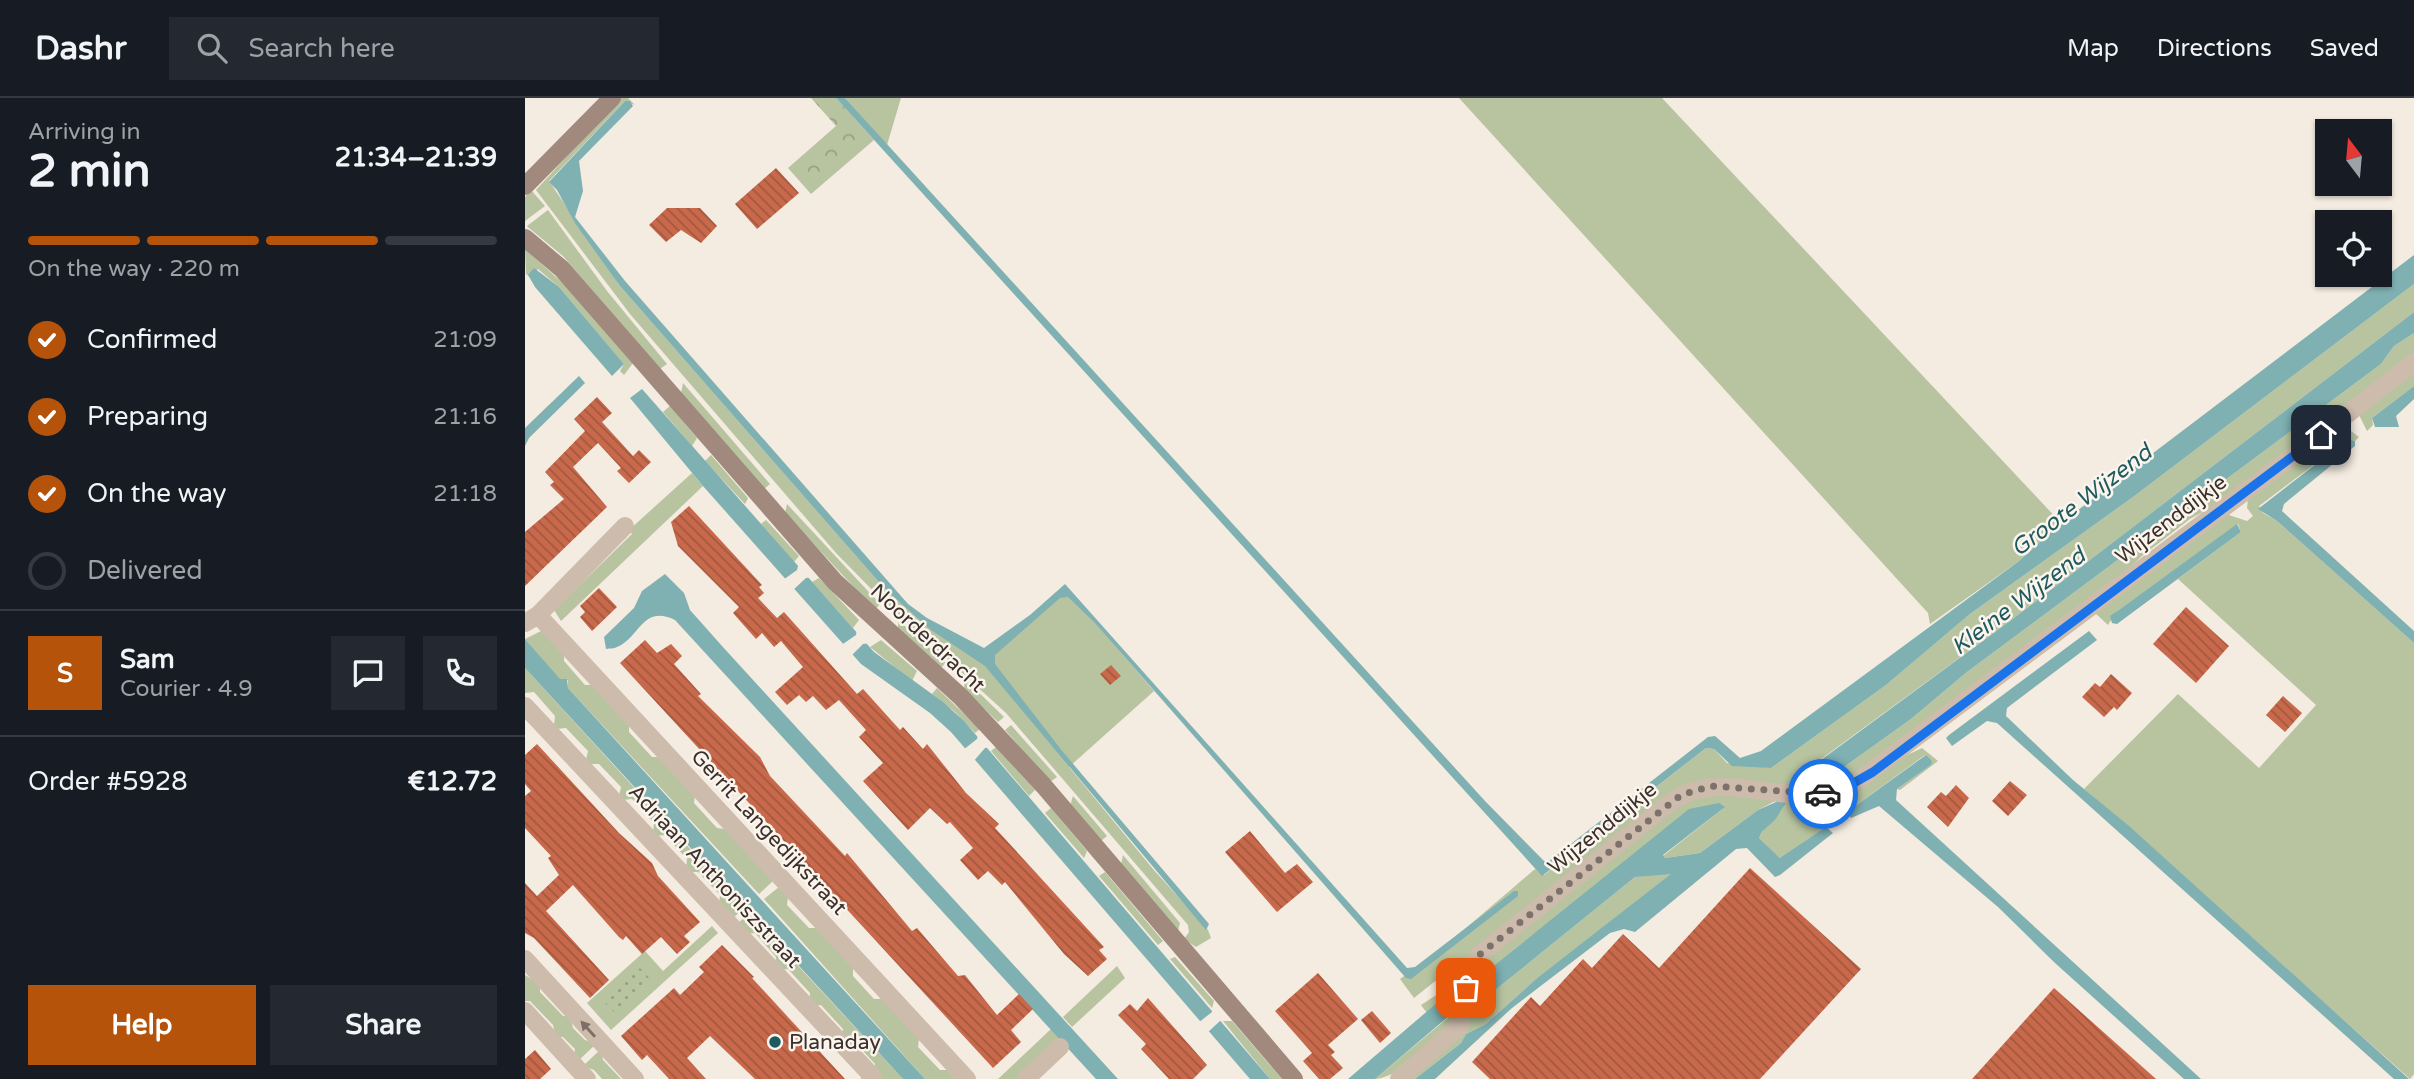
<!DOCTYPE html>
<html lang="en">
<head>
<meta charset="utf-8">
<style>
  body { margin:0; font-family:"Varela Round",sans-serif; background:#242831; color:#f1f3f6; height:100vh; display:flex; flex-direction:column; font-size:26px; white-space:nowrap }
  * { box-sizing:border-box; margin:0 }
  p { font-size:23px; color:#9ea1a6 }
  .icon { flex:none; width:38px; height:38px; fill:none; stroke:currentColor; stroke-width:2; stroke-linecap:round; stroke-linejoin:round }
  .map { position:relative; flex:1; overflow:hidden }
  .panel { display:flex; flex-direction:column; background:#171b24; width:525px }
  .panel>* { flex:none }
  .needle { width:46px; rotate:344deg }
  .buttons { position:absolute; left:1790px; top:21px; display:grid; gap:14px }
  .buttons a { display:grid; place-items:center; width:77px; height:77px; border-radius:0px; background:#171b24; box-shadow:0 2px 5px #0004; font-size:35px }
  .pin { position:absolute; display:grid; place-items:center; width:60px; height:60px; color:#fff; margin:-30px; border-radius:14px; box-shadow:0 4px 10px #0006 }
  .courier { position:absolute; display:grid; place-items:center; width:70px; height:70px; margin:-35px; border:5px solid #1a73e8; border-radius:50%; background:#fff; color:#222; box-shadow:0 2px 9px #0007 }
  .headline em { font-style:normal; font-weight:700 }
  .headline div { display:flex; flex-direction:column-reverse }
  .headline { display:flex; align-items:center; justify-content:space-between; height:119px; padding:0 28px }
  h1 { font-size:46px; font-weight:700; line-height:52px }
  .bar { display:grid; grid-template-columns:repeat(4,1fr); gap:10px 7px; align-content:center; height:84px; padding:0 28px }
  .bar i { height:9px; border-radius:5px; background:#363941 }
  .bar .on { background:#b45309 }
  .bar p { grid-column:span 4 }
  .line { display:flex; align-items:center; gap:18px; padding:0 28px; border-top:2px solid #363941 }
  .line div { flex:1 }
  .round { display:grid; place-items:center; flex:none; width:74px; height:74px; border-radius:0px; background:#242831 }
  ol { padding:0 28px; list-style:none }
  li { display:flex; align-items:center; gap:21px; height:77px }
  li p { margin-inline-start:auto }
  li .icon { padding:7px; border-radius:50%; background:#b45309; color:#fff; stroke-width:4 }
  li:last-child { color:#9ea1a6 }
  li i { width:38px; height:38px; border:4px solid #363941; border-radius:50% }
  .primary-button { display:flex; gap:14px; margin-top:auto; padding:14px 28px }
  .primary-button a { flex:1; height:80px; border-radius:0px; background:#b45309; color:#fff; font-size:28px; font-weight:700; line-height:80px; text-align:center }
  .primary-button a+a { background:#242831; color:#f1f3f6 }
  header { display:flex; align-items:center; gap:42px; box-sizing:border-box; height:98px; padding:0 35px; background:#171b24; border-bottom:2px solid #363941 }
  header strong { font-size:33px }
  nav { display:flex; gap:38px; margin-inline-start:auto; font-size:24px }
  .search { width:490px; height:63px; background:#242831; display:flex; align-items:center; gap:18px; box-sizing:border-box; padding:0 24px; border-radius:0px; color:#9ea1a6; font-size:26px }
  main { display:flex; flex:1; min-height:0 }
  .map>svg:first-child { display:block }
  .grass { fill:#b8c4a0 }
  .forest { fill:url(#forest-crowns) }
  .park { fill:url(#park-dots) }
  .water { fill:#7fb0b2 }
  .pier { fill:#f4ebe1 }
  .building { fill:url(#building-back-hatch) }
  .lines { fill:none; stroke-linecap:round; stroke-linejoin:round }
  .street { stroke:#cdbbac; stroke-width:18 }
  .secondary { stroke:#a18a7d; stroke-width:18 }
  .oneway { fill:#7d6f65 }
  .done { stroke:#7c716b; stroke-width:7; stroke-dasharray:0 12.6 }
  .route { stroke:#1a73e8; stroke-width:9 }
  .poi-dot { fill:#1f5a5e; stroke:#fbf5ee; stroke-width:2.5 }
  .labels { text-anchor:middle; stroke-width:5; stroke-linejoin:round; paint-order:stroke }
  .street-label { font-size:21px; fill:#3b302b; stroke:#fbf5ee }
  .poi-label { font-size:21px; fill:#3b302b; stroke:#fbf5ee; text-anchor:start }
  .water-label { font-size:23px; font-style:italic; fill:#1f5a5e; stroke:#fbf5ee }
</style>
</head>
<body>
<header>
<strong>Dashr</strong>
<div class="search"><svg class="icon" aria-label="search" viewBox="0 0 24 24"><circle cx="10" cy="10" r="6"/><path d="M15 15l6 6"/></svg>Search here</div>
<nav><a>Map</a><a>Directions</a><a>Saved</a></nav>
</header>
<main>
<section class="panel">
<div class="headline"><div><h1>2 min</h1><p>Arriving in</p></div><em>21:34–21:39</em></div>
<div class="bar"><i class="on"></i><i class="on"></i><i class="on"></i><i></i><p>On the way · 220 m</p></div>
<ol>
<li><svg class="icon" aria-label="check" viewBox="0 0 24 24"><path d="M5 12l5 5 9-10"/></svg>Confirmed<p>21:09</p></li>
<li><svg class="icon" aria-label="check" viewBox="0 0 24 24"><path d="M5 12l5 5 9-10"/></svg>Preparing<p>21:16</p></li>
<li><svg class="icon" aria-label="check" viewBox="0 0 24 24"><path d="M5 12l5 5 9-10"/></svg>On the way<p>21:18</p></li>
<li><i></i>Delivered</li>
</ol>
<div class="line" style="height:126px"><b class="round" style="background:#b45309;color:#fff">S</b><div><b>Sam</b><p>Courier · 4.9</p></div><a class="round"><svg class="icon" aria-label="chat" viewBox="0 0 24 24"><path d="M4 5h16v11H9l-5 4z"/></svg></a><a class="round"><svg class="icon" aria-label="phone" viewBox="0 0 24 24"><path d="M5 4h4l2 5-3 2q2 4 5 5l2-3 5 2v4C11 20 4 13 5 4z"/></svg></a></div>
<div class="line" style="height:91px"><div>Order #5928</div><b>€12.72</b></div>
<div class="primary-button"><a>Help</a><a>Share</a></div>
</section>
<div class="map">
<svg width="1889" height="981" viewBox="0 0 1889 981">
  <defs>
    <pattern id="forest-crowns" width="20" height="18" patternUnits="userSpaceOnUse" patternTransform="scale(1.75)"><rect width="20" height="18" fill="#b8c4a0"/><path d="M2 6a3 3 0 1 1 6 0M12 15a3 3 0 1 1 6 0" fill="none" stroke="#97a083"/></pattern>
    <pattern id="park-dots" width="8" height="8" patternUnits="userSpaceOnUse" patternTransform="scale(1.75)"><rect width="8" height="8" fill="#b8c4a0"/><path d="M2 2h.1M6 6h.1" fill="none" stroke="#97a083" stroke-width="1.8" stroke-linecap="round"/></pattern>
    <pattern id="building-back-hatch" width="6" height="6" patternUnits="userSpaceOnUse" patternTransform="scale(1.75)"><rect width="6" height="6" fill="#c8694b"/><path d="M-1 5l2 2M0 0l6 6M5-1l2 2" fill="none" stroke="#a4573f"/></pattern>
  </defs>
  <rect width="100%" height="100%" fill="#f4ebe1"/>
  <g class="grass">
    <path d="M95,0H103L110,7L100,3L24,83L95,188L359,490L425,544L454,562L541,491L629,593L544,669L628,771L683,832L686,840L671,849L659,841L664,834L663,827L481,615L357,502L311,455L105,216L11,92Z"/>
    <path d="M320,0H376L362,47Z"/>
    <path d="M934,0H1137L1536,425L1494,463L1405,526L1403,515Z"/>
    <path d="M6,92L20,108L0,123V99Z"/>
    <path d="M23,112L82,193L142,266L135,271L38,158L4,130L2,128Z"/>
    <path d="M0,151L40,187L108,265L99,277L95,273L99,266L34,189L13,171L5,179L1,176Z"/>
    <path d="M1889,186V214L1489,520L1281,672L1279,681L1268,689L1184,682L935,874L909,884L889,900L875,881L921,847L1010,771L1019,777L1181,650L1189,651L1202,665L1246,670L1361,587L1445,516L1608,399Z"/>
    <path d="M1889,235V257L1700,402L1665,421L1617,458L1593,481L1315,686L1277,690L1283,685L1298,684L1386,621L1442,574L1856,266L1869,248Z"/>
    <path d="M1889,270V288L1847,320L1848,327L1842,333L1834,317Z"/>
    <path d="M158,285L245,386L239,391L156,295Z"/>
    <path d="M145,308L172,340L167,348L138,314Z"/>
    <path d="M1818,327L1834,339L1830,343L1823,341L1734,408L1738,415L1752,423L1889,545V976L1885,981L1559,691L1653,596L1734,670L1791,607L1653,481L1716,434L1713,426L1591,514L1583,527L1569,514L1701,416L1722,423L1728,418L1722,410L1723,400Z"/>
    <path d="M186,357L223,400L220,406L180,363Z"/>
    <path d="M167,375L178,388L36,523L29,512L107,436L104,432Z"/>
    <path d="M262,406L355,506L350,512L260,415Z"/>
    <path d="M241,422L274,458L269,464L236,426Z"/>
    <path d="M294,480L334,522L328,530L287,484Z"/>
    <path d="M374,523L421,564L416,570L372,533Z"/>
    <path d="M18,532L39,556V563L60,587H68L104,626V634L127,659H134L170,697L169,705L192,730L200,731L248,783L234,796L43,590V582H35L0,541Z"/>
    <path d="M356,542L392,573L387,583L345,549Z"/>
    <path d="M0,570L219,810L207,821L194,806L195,797L173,774H164L161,770L162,761L140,737L131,738L128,734L129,725L107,701L98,702L94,698L96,689L74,666H65L61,662L63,653L41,630L32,631L29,627L30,618L9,594L0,595Z"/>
    <path d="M440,581L479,619L473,624L439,591Z"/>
    <path d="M412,590L455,631L450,635L430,614L407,596Z"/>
    <path d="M486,627L532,679L525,684L480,632Z"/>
    <path d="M471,649L510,692L504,698L466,653Z"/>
    <path d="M1397,650L1413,663L1375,692L1372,691L1406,667L1400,657L1322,714L1324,718L1307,730L1301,729L1261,759L1255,760L1234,740C1236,734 1258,706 1264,701L1284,703Z"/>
    <path d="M1188,694L1256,700L1233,712L1175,755L1140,760L1138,758L1200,709L1006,838L954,880L951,891L946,894L957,863L1159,702Z"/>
    <path d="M548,698L582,738L576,743L545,708Z"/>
    <path d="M526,710L562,753L559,760L520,715Z"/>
    <path d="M598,757L655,825L653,833L596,767Z"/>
    <path d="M580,774L638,843L633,847L574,778Z"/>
    <path d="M1144,774L1146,777L1012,880L961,926L941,936L936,945L890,981H881L945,903L955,896L969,893L1110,779Z"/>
    <path d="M254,789L263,799L262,807L284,830H291L328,870V878L349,901H357L394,941L393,949L415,972H422L430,981H400L239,801Z"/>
    <path d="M224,815L378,981H354L348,975L350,966L329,943H320L316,940L318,931L296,907L287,908L284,904L285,895L263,871L254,872L250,868L251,859L230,835L220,836L212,826Z"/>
    <path d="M187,828L193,835L86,932L62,905L120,853L138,873Z"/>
    <path d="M650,859L689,903L687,910L645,861Z"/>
    <path d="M592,868L600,880L547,929L538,919Z"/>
    <path d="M0,877L15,886V894L38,918H45L48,930L60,942L71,946L53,963L49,959L50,951L38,939H31L28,927L5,903H0Z"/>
    <path d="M922,890L933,893L932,904L920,912L909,910L902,915L896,907Z"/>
    <path d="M931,913C929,936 871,981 850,981Z"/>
    <path d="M698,923H707L757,981H745Z"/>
    <path d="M526,931L536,941L492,981H473Z"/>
    <path d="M76,951L78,962L96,981H77L69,972L58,968Z"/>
  </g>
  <path class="forest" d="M286,0H311L349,42L286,96L263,70L311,28Z"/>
  <path class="park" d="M114,869L127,883L91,916L77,902Z"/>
  <g class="water">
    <path d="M311,0H320L960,703L1019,763H1024L1183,639L1190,638L1215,660L1236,653L1494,463L1536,425L1889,157V186L1608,399L1445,516L1361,587L1246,670L1207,668L1189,651L1181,650L1017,778Z"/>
    <path d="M100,3H105L108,8L54,63L58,93L50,119L100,183L383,506L402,520L459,550L505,517L540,486L882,870L890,869L989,793H993V798L886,881L881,880L569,524L543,499L535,500L470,557V566L538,654L684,826L681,832L460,568L406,532L359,490L95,188L50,125L32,92L24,84Z"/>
    <path d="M9,170L34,189L99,266L87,278L10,189L3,177Z"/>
    <path d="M1889,214V235L1869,248L1856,266L1442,574L1386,621L1298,684C1274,686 1263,700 1252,719C1246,728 1238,729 1234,740L1255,760L1301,729L1308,735L1255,777L1250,779L1222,750L1211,751L1110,834L1099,831L1085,835L987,910L910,981H890L936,945L941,936L961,926L1012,880L1146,776L1110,779L969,893L955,896L925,917L850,981H823L913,904L920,912L951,891L954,880L966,870L1164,711L1194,705L1200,709L1138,757L1140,760L1175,755L1233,712L1251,704L1279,681L1281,673L1489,520Z"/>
    <path d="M54,278L60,285L4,340L0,348V330Z"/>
    <path d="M1889,288V301L1871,318L1874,329H1850L1847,320Z"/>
    <path d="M117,291L349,554L418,604L439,623L745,981H725L426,634L405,615L336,566L178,388L105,300Z"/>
    <path d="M1823,341L1830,343V348L1759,406L1757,413L1889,533V545L1752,423L1733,411Z"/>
    <path d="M1712,426L1716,434L1592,526L1587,525L1585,518L1591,514Z"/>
    <path d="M140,476L159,495L165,512L197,548L593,981H571L150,522C117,506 115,540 92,549C89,551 85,550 81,551L79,539L109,510L117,493Z"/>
    <path d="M1564,533L1572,542L1482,610L1481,618L1548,682L1604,728L1884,981H1869L1472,625L1462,623L1427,648L1421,640L1424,637Z"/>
    <path d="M0,541L35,581H42L43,590L400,981H378L0,570Z"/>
    <path d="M1401,657L1407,663L1406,667L1372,691L1371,702L1676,981H1659L1530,865L1473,809L1354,708L1326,720L1322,714Z"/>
  </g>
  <g class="pier">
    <path d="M274,464L287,479L281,480L267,493L258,482L272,472Z"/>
    <path d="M332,530L346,545L338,546L325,559L315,548L331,537Z"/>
    <path d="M454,634L468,649L460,650L448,664L438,652L452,641Z"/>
    <path d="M689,907L702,922L695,923L682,935L673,925L687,914Z"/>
  </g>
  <g class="building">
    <path d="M251,70L274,95L232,131L210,106Z"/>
    <path d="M142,110H175L192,128L176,145L156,132L141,144L124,127Z"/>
    <path d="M72,299L87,315L77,324L108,358L114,352L126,364L104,385L92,373L96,370L73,345L48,369L82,409L0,488V434L39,401L25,387L29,384L20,374L60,333L49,321Z"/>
    <path d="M164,408L237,487L234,489L239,495L233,500L252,520L259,514L332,596L338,591L375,632L378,629L398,651L402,646L441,695L474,726L470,730L579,849L574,852L582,861L563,878L539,856L480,784L477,787L463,773L453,782L435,762L448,750L425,724L422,726L405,710L383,732L338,683L358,665L334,639L341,632L314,602L301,612L288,598L281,604L274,597L262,607L250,594L278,569L256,543L249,549L237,535L231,541L208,515L214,509L153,448L146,424Z"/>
    <path d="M74,490L92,509L67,533L55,519L60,514L55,508Z"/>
    <path d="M1661,509L1704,548L1671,585L1628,546Z"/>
    <path d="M120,542L132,555L146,546L157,558L149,566L176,596L173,598L235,659L245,678L320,758L322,755L387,833L392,830L433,878L440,877L472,917L494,896L508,911L486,932L496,944L468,970L95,565Z"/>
    <path d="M586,567L596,578L585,587L575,576Z"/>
    <path d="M1586,576L1607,595L1592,612L1589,609L1579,619L1557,599L1570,585L1575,589Z"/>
    <path d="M1758,598L1777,615L1760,634L1741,617Z"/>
    <path d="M12,646L94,735L127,765L133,778L175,824L159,838L165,844L152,856L136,839L117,856L101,838L98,842L94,839L48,787L21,813L84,882L65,900L9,840L0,835V785L12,798L34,777L23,760L26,758L0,730V698L6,693L0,686V657Z"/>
    <path d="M1485,683L1502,697L1483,718L1467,703Z"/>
    <path d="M1431,687L1444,700L1423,729L1402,709L1416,694L1421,698Z"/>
    <path d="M725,733L760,775L772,766L788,784L752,814L700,754Z"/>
    <path d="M1225,770L1336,871L1235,981H965L947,964L1006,899L1015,908L1058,861L1067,870L1098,836L1134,870Z"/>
    <path d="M197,847L229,879L227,880L320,981H230L185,938L162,960L181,981H144L122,957L117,962L96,938L149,890L155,897L179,874L174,869Z"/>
    <path d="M793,875L833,921L803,947L810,954L806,957L818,970L805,981H794L778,963L787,955L750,913Z"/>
    <path d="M1529,890L1631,981H1447Z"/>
    <path d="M623,900L682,967L668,981H644L616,951L621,946L593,917L605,906L612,913Z"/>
    <path d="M847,913L866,935L855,945L836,922Z"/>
    <path d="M10,952L26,971L15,981H0V961Z"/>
  </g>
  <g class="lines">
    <g class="street">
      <path d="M13,517L442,981"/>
      <path d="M0,525L13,517L100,428"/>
      <path d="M0,608L348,979L345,981"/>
      <path d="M0,861L110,981"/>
      <path d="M0,913L62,981"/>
      <path d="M501,981L535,949"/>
      <path d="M874,981L935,928L941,882L954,857L1147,703C1194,672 1247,703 1298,696C1311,694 1323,688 1334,682L1796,337L1889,264"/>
    </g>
    <g class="secondary">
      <path d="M0,88L87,0"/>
      <path d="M0,140L37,171L310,484L436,599L518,687L769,981"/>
    </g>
  </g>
  <defs><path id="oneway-solid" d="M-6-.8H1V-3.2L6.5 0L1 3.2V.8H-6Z" transform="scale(1.75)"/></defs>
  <use class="oneway" href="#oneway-solid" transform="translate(63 931) rotate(-132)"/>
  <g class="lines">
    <path class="done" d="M941,890L944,874L954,857L1156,697L1186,688L1298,696"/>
    <path class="route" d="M1298,696L1320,690L1348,674L1796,337"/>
  </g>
  <circle class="poi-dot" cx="250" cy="944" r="7"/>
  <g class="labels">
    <g class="street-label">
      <text transform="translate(1646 421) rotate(-37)" y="7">Wijzenddijkje</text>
      <text transform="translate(403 540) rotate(43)" y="7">Noorderdracht</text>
      <text transform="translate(1077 730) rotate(-39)" y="7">Wijzenddijkje</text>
      <text transform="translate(244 734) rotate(47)" y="7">Gerrit Langedijkstraat</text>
      <text transform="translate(190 778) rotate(47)" y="7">Adriaan Anthoniszstraat</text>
    </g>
    <g class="poi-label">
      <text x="264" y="951">Planaday</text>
    </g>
    <g class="water-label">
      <text transform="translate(1556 402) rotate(-37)" y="8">Groote Wijzend</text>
      <text transform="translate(1493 503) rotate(-37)" y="8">Kleine Wijzend</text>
    </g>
  </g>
</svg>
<div class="buttons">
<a><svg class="needle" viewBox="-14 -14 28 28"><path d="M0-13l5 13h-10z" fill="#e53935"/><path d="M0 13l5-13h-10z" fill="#9ea1a6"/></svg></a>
<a><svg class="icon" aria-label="locate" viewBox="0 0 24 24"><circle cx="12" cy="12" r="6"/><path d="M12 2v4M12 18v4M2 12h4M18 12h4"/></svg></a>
</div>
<div class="pin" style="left:941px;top:890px;background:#ea580c"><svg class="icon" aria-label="bag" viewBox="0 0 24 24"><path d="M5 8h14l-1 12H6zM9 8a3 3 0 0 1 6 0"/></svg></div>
<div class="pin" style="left:1796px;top:337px;background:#1f2937"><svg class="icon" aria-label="home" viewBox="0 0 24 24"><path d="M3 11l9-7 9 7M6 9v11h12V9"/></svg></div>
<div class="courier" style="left:1298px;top:696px"><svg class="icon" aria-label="car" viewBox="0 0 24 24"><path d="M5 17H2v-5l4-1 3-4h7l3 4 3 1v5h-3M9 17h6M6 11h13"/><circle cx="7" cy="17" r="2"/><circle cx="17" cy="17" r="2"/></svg></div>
</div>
</main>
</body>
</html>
